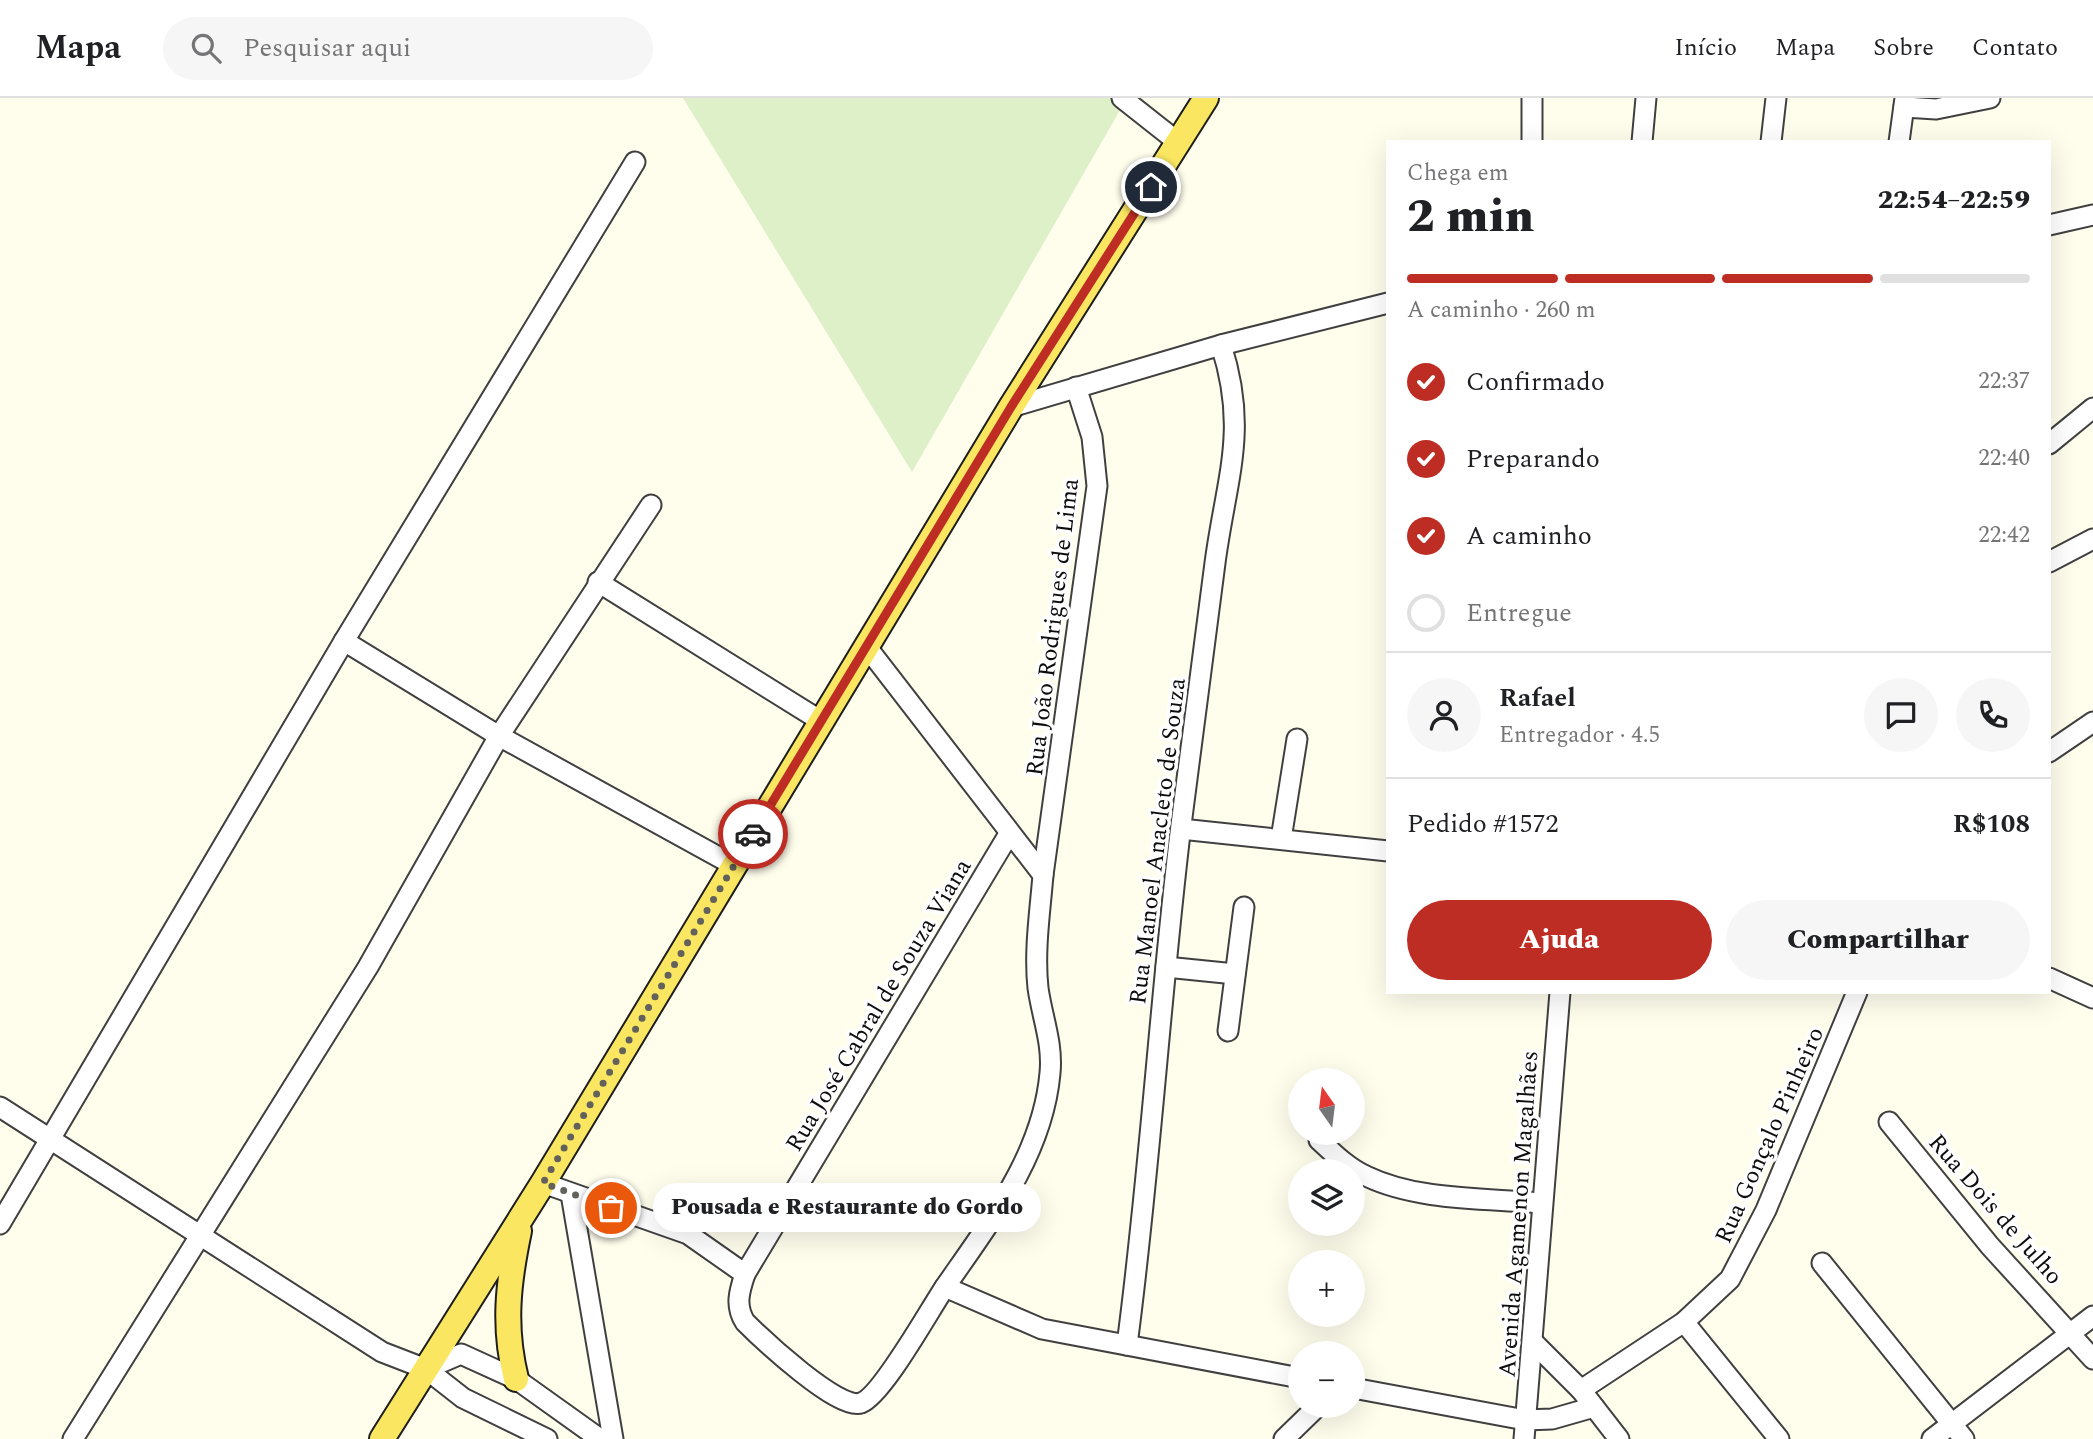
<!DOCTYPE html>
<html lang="pt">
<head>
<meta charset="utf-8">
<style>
  body { margin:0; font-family:Spectral,serif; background:#f6f6f6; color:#202124; height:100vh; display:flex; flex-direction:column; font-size:26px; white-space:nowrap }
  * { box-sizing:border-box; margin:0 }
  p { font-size:23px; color:#757577 }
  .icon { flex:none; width:38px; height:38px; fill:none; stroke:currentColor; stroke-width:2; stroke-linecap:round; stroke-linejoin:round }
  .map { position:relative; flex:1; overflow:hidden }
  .panel { position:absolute; left:1386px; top:42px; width:665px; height:854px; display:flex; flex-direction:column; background:#fff; border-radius:0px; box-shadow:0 7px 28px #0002 }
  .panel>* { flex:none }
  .needle { width:46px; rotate:346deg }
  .buttons { position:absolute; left:1288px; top:970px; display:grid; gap:14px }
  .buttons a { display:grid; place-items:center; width:77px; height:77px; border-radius:50%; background:#fff; box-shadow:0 7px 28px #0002; font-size:35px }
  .pin { position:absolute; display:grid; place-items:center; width:60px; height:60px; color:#fff; margin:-30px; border:4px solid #fff; border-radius:50%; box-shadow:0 2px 7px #0007 }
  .courier { position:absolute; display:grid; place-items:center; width:70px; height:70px; margin:-35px; border:5px solid #be2d23; border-radius:50%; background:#fff; color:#222; box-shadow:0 2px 9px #0007 }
  .bubble { position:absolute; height:49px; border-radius:24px; background:#fff; box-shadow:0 7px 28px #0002; font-size:23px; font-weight:800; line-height:49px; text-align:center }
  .overview em { font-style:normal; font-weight:800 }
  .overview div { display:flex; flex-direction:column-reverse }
  .overview { display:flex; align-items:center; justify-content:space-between; height:119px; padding:0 21px }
  h1 { font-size:46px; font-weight:800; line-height:52px }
  .bar { display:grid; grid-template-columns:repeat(4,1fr); gap:10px 7px; align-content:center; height:84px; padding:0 21px }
  .bar i { height:9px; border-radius:5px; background:#e0e0e0 }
  .bar .active { background:#be2d23 }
  .bar p { grid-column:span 4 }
  .line { display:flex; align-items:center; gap:18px; padding:0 21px; border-top:2px solid #e0e0e0 }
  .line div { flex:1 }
  .round { display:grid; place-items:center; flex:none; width:74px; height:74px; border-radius:37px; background:#f6f6f6 }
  ol { padding:0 21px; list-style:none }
  li { display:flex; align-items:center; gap:21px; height:77px }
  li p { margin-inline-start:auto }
  li .icon { padding:7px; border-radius:50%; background:#be2d23; color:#fff; stroke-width:4 }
  li:last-child { color:#757577 }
  li i { width:38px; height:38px; border:4px solid #e0e0e0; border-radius:50% }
  .button { display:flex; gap:14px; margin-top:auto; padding:14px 21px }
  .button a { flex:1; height:80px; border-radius:42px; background:#be2d23; color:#fff; font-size:28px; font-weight:800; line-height:80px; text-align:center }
  .button a+a { background:#f6f6f6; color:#202124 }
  header { display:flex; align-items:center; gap:42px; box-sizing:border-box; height:98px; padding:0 35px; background:#fff; border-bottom:2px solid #e0e0e0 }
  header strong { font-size:33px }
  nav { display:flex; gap:38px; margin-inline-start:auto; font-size:24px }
  .search { width:490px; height:63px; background:#f6f6f6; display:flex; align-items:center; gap:18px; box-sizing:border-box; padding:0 24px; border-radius:38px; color:#757577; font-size:26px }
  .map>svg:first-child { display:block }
  .pitch { fill:#def0c8 }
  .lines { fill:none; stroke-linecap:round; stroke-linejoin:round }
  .minor-casing { stroke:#404040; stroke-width:23 }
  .major-casing { stroke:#1e1e1e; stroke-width:28 }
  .minor { stroke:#fff; stroke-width:19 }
  .major { stroke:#fae661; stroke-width:24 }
  .done { stroke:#62615b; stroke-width:7; stroke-dasharray:0 12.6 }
  .route { stroke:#be2d23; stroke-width:9 }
  .labels { text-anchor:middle; stroke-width:7; stroke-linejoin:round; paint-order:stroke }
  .street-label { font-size:24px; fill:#0d0d0d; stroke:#fff }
</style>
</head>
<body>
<header>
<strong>Mapa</strong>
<div class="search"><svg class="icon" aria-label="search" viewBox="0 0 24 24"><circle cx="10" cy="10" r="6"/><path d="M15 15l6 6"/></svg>Pesquisar aqui</div>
<nav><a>Início</a><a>Mapa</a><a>Sobre</a><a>Contato</a></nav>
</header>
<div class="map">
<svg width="2093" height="1341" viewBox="0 0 2093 1341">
  <rect width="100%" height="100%" fill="#fffdec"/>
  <path class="pitch" d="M683,0H1127L912,374Z"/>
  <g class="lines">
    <defs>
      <g id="minor">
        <path d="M1122,0L1179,45"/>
        <path d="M1532,0V44"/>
        <path d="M1904,9L1936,11L1990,0"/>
        <path d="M1642,44L1646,0"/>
        <path d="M1771,44L1776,0"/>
        <path d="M1899,44L1905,0"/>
        <path d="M2049,127L2093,117"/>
        <path d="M1011,309L1221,247L1388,205"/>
        <path d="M2049,346L2093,310"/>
        <path d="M2049,464L2093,441"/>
        <path d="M598,484L821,623"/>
        <path d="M344,543L499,638L735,768"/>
        <path d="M866,548L1043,777C1040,814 1034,853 1038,890C1042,919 1053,945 1050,975C1043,1056 990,1124 945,1189"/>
        <path d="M2049,654L2093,624"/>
        <path d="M1181,731L1388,753"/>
        <path d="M1281,741L1297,641"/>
        <path d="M1043,777L1097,388L1092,339L1076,289"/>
        <path d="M1166,869L1235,876"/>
        <path d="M2049,880L2093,900"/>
        <path d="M1228,933L1244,809"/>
        <path d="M0,1009L382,1254L426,1271L463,1300L547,1341"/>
        <path d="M1889,1024L1990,1148L2093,1261"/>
        <path d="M1319,1042C1333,1055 1348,1070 1366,1078C1418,1103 1485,1100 1542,1105"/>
        <path d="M543,1085L688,1136L745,1176C739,1194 735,1208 745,1224C763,1242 839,1313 861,1305C882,1298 930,1211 945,1189L1042,1231L1300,1280"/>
        <path d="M571,1096L613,1341"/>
        <path d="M0,1126L344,543L635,64"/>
        <path d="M1822,1165L1964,1341"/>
        <path d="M745,1176L1009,736"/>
        <path d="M1684,1224L1779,1341"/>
        <path d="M1534,1245L1581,1292L1619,1341"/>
        <path d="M1127,1247C1150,1074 1160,900 1181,727C1192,640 1204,552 1215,465C1226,381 1249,333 1221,247"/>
        <path d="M426,1271L461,1256L516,1281L600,1341"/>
        <path d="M1353,1290L1525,1322L1552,1321L1594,1309"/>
        <path d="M1581,1292L1684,1224L1730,1181L1766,1112L1857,894"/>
        <path d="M73,1341L368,869L499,638L651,407"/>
        <path d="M1284,1341L1319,1307"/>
        <path d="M1524,1341L1560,894"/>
        <path d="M1932,1341L2093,1218"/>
      </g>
      <g id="major">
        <path d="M516,1281C503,1229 508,1185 519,1133"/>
        <path d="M382,1341L543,1085L1011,309L1206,0"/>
      </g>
    </defs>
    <use href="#minor" class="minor-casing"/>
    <use href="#major" class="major-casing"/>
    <use href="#minor" class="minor"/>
    <use href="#major" class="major"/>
  </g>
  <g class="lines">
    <path class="done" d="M611,1110L543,1085L753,736"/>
    <path class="route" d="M753,736L1011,309L1151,89"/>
  </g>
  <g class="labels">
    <g class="street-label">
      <text transform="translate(1052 529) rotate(-83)" y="8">Rua João Rodrigues de Lima</text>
      <text transform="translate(1157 743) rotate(-83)" y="8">Rua Manoel Anacleto de Souza</text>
      <text transform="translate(878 907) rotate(-59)" y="8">Rua José Cabral de Souza Viana</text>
      <text transform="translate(1769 1037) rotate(-66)" y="8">Rua Gonçalo Pinheiro</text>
      <text transform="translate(1996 1111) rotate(49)" y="8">Rua Dois de Julho</text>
      <text transform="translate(1518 1116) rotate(-86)" y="8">Avenida Agamenon Magalhães</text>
    </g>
  </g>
</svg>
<div class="buttons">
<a><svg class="needle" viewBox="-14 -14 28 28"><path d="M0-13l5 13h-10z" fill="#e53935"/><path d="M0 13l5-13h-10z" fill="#757577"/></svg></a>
<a><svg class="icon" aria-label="layers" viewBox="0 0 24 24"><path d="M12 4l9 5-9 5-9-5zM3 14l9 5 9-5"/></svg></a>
<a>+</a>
<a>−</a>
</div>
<div class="pin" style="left:611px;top:1110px;background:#ea580c"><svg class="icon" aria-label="bag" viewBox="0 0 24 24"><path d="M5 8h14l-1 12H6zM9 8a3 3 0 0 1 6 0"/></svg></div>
<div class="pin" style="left:1151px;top:89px;background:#1f2937"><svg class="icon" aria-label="home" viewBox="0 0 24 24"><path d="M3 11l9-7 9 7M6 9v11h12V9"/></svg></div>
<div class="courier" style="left:753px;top:736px"><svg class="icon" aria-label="car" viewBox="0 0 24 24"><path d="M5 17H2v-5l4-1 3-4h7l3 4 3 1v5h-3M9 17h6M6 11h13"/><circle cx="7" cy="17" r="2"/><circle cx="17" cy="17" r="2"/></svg></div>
<div class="bubble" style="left:653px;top:1085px;width:388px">Pousada e Restaurante do Gordo</div>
<section class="panel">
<div class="overview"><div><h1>2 min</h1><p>Chega em</p></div><em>22:54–22:59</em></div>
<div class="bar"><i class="active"></i><i class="active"></i><i class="active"></i><i></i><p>A caminho · 260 m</p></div>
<ol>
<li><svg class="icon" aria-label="check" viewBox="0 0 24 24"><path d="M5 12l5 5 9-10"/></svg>Confirmado<p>22:37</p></li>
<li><svg class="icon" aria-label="check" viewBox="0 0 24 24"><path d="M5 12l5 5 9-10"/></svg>Preparando<p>22:40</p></li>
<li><svg class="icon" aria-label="check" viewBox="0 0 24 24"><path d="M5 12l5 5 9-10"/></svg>A caminho<p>22:42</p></li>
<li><i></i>Entregue</li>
</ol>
<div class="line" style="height:126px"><a class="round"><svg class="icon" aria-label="person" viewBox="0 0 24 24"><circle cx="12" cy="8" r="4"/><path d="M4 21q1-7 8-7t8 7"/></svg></a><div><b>Rafael</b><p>Entregador · 4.5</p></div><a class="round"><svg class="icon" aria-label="chat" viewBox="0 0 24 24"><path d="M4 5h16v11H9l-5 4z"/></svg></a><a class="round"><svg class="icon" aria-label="phone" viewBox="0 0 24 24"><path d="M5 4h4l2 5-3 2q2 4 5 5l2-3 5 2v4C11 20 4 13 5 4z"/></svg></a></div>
<div class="line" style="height:91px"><div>Pedido #1572</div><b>R$108</b></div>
<div class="button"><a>Ajuda</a><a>Compartilhar</a></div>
</section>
</div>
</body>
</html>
